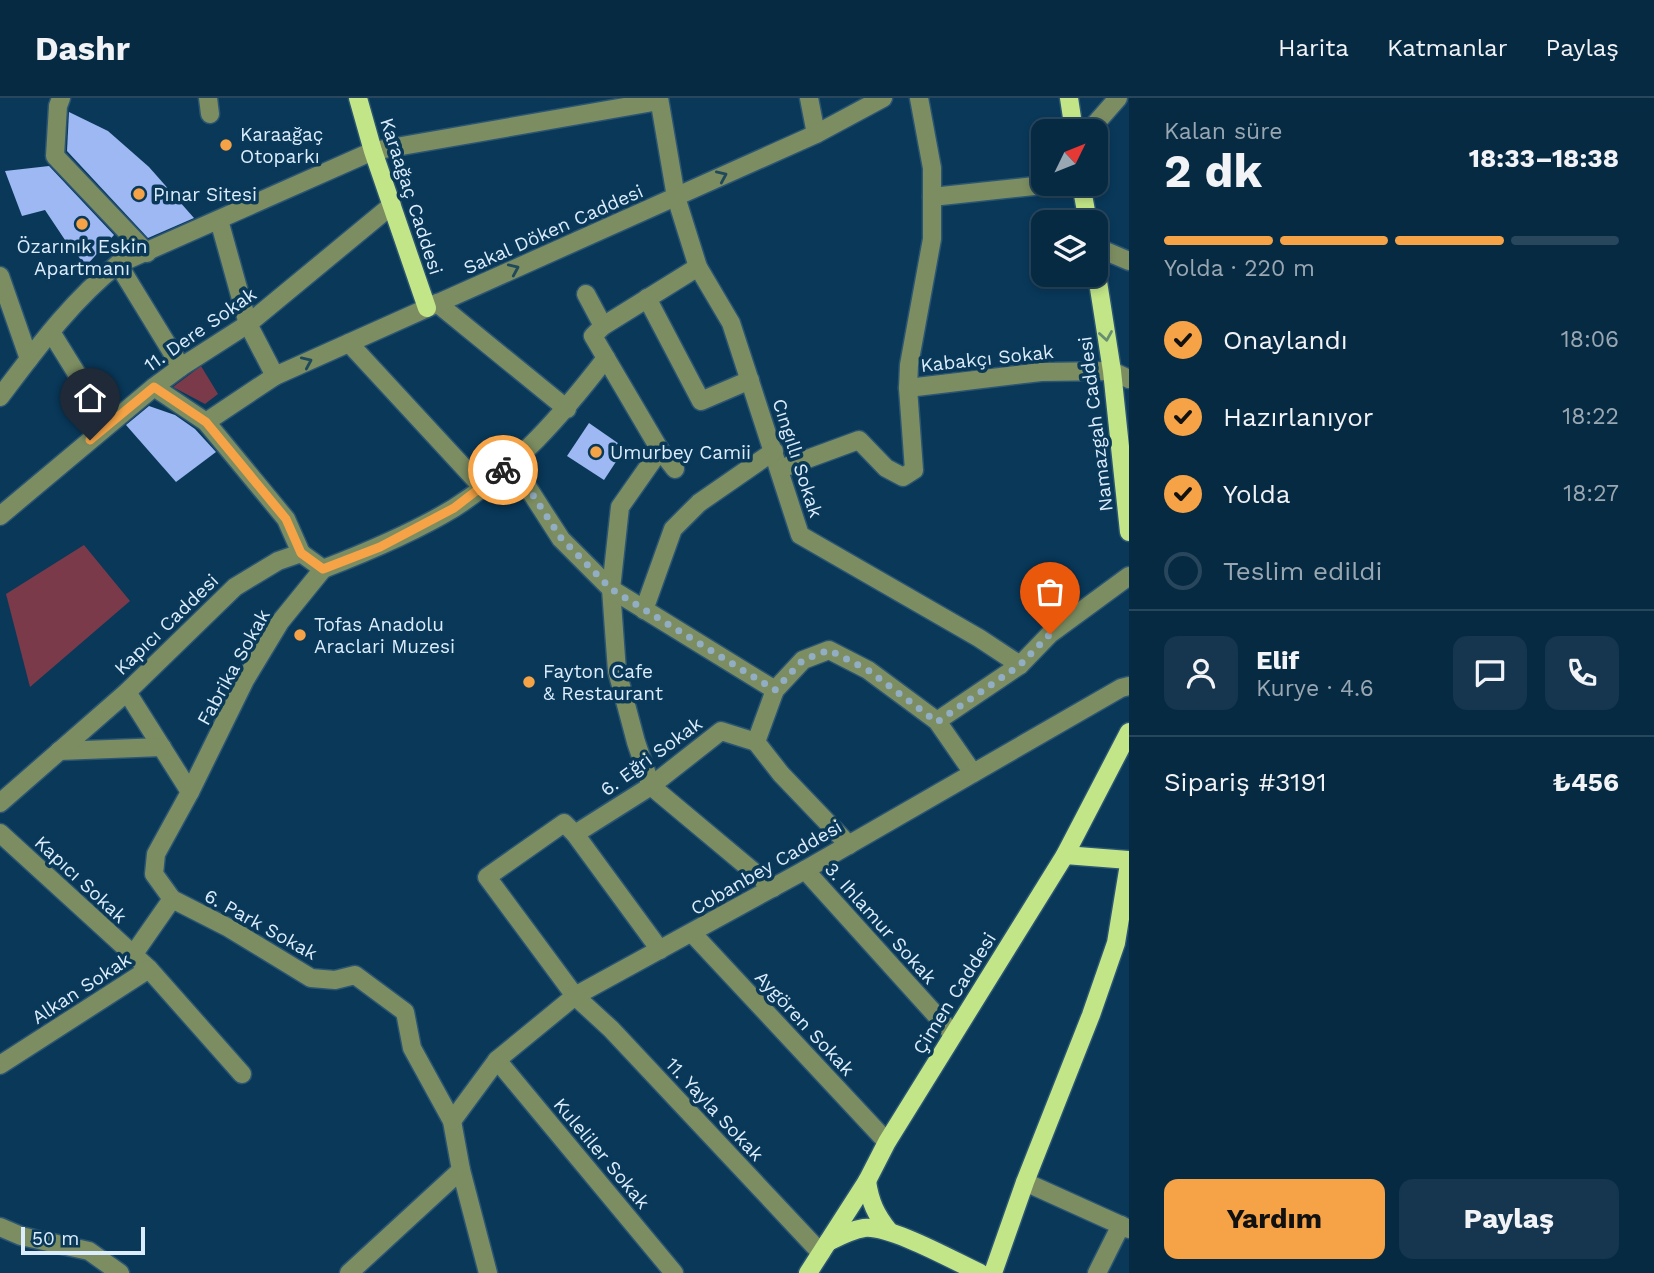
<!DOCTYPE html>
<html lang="tr">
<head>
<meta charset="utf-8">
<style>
  body { margin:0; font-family:"Work Sans",sans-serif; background:#15364e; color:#f1f3f6; height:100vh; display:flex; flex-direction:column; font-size:26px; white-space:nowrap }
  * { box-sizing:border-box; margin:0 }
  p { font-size:23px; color:#98a7b2 }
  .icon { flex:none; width:38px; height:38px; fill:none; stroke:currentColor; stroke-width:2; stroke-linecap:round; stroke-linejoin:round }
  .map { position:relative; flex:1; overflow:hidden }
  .drawer { display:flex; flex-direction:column; background:#072a43; width:525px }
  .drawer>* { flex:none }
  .needle { width:46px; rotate:47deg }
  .controls { position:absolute; left:1031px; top:21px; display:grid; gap:14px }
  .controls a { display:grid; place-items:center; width:77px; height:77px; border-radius:14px; background:#072a43; box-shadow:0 4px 10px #0003,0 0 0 2px #28465c; font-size:35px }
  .scale { position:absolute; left:21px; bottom:18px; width:124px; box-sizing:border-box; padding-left:7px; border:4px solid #dbedfd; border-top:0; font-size:19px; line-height:24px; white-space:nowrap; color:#dbedfd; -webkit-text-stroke:5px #093859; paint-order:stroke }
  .pin { position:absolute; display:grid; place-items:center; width:60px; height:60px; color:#fff; margin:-72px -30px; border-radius:50% 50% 50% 0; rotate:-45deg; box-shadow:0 0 7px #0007 }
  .pin .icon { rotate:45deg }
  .courier { position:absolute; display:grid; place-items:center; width:70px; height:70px; margin:-35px; border:5px solid #f5a346; border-radius:50%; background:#fff; color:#222; box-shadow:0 2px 9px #0007 }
  .head em { font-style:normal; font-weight:700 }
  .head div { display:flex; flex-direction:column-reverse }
  .head { display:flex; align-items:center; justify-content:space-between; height:119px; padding:0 35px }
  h1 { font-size:46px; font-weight:700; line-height:52px }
  .bar { display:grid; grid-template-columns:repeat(4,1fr); gap:10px 7px; align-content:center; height:84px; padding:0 35px }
  .bar i { height:9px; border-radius:5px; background:#28465c }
  .bar .current { background:#f5a346 }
  .bar p { grid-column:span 4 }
  .line { display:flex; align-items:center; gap:18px; padding:0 35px; border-top:2px solid #28465c }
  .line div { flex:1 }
  .round { display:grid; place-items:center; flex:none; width:74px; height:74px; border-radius:14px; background:#15364e }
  ol { padding:0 35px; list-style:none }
  li { display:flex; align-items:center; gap:21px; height:77px }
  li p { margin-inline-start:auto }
  li .icon { padding:7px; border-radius:50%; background:#f5a346; color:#111; stroke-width:4 }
  li:last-child { color:#98a7b2 }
  li i { width:38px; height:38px; border:4px solid #28465c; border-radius:50% }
  .cta { display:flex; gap:14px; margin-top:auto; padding:14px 35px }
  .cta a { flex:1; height:80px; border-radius:14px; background:#f5a346; color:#111; font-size:28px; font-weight:700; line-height:80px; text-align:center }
  .cta a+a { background:#15364e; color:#f1f3f6 }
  header { display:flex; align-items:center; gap:42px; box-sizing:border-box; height:98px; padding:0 35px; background:#072a43; border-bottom:2px solid #28465c }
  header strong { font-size:33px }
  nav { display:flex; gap:38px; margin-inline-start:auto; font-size:24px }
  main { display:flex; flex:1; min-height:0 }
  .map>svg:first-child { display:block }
  .green { fill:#7b3a4a }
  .building { fill:#9db8f2 }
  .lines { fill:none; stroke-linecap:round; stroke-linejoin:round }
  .minor-casing { stroke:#2b5573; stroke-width:21 }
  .major-casing { stroke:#2b5573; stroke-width:21 }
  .minor { stroke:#7c8d61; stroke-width:18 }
  .major { stroke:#c2e587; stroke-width:18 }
  .oneway { stroke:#20495b }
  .oneway2 { stroke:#668e70 }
  .done { stroke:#92aec4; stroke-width:7; stroke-dasharray:0 12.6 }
  .route { stroke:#f5a346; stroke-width:9 }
  .poi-dot { fill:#f5a346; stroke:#093859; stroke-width:2.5 }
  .labels { text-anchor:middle; stroke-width:7; stroke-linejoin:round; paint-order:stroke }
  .poi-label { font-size:19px; fill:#dbedfd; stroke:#093859; text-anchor:start }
  .street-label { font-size:19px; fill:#dbedfd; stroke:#093859 }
</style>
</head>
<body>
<header>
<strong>Dashr</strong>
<nav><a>Harita</a><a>Katmanlar</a><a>Paylaş</a></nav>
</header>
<main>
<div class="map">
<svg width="1129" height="1175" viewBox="0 0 1129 1175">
  <rect width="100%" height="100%" fill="#093859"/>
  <g class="green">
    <path d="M201,268L218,296L205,306L173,289Z"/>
    <path d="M84,447L130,503L30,589L6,496Z"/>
  </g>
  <g class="building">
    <path d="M69,14L108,33L149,69L194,120L148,140L67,53Z"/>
    <path d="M49,68L114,137L85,169L74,151L65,142L45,112L22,118L5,73Z"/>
    <path d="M149,308L175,317L195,331L216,354L176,384L126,327Z"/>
    <path d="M589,325L625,350L604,382L567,358Z"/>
  </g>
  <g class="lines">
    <defs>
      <g id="minor">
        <path d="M61,0L58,8L55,58L147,155"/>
        <path d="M208,0L210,16"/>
        <path d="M659,0L676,99L698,169L731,225L800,437L979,540L1020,567"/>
        <path d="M809,0L816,36"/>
        <path d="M1089,33L1118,0"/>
        <path d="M932,99L1053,86"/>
        <path d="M219,122L248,226L275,278"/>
        <path d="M1096,149L1129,163"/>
        <path d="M118,166L181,269"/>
        <path d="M698,169L603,228L593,238L660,352L620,409L611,491L617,573L636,644L651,688L773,790"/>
        <path d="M0,178L29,261"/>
        <path d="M586,196L603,228"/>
        <path d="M647,200L701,303L750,282"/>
        <path d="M437,205L567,311"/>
        <path d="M51,234L108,326"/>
        <path d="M349,245L482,389"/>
        <path d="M154,289L206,324L286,421L301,455"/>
        <path d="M908,290L1041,274L1112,273L1129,281"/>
        <path d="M0,299C35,253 72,202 118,166L373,53L659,3"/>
        <path d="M206,324L275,278L816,36L883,0"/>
        <path d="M660,352L675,371"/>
        <path d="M512,365L561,441L611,491L775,592L803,562L829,552L868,572L937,623L973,675"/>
        <path d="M780,371L859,342L886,370L903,379L914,372L908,290L909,267L932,141V70L919,0"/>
        <path d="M0,418L154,289L181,269L248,226L392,107"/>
        <path d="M323,471L280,524L245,582L190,694L156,756L154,776L172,801L229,830L311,880L335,882L355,877L405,914L412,950L452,1023L461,1072L488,1175"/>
        <path d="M644,512L673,431L699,405L774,353"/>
        <path d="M775,592L756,644L781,676L849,747"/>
        <path d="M127,594L190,694"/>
        <path d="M937,623L1020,567L1050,536L1129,478"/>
        <path d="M59,653L162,649"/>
        <path d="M0,705L127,594L235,489L278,463L301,455L323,471C367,454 413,435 454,410C515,371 563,316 606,260"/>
        <path d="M0,735L149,871L242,976"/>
        <path d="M575,736L651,688L721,633L756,644"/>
        <path d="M805,772L953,936"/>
        <path d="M692,835L887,1044"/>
        <path d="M660,852L575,736L564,725L487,779L575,898L611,931L821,1155"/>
        <path d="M133,857L172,801"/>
        <path d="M497,962L674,1175"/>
        <path d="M0,967L149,871"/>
        <path d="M452,1023L497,962L575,898L805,772L1121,590L1129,588"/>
        <path d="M1025,1084L1129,1131"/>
        <path d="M0,1129L21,1138L89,1153L120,1175"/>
        <path d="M349,1175L461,1072"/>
        <path d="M1097,1175L1121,1127"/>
      </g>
      <g id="major">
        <path d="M358,0L373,53L427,210"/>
        <path d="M1069,0L1074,33"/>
        <path d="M1081,86L1088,124"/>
        <path d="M1096,171L1112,273L1129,434"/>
        <path d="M1065,757L1129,762"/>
        <path d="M867,1083C870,1104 876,1117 889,1133"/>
        <path d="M828,1144C840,1138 851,1132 864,1130C890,1127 954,1163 980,1175"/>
        <path d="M808,1175L867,1083L887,1044L1065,757L1129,634"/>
        <path d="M993,1175L1025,1084L1091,917L1116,845L1129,766"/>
      </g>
    </defs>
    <use href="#minor" class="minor-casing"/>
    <use href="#major" class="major-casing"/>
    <use href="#minor" class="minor"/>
    <use href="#major" class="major"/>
  </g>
  <defs><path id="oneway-chevron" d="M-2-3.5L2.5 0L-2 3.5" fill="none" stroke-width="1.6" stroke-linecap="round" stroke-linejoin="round" transform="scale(1.75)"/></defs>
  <g class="oneway">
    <use href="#oneway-chevron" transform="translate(722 78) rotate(-24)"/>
    <use href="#oneway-chevron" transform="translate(514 171) rotate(-24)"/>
    <use href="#oneway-chevron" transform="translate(307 264) rotate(-24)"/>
  </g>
  <use class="oneway2" href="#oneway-chevron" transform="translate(1106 238) rotate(81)"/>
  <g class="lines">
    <path class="done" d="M503,372L512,365L561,440L611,491L775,592L803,562L829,552L868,572L937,624L1020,567L1050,536"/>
    <path class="route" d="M90,342L154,289L206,324L286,421L301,455L323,471L380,449L454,410L503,372"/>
  </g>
  <g class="poi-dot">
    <circle cx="226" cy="47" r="7"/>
    <circle cx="139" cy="96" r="7"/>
    <circle cx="82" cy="126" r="7"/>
    <circle cx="596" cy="354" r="7"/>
    <circle cx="300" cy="537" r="7"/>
    <circle cx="529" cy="584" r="7"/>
  </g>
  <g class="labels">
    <g class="poi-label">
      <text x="240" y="43">Karaağaç<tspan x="240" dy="22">Otoparkı</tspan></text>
      <text x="153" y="103">Pınar Sitesi</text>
      <text x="82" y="155" text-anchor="middle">Özarınık Eskin<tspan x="82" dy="22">Apartmanı</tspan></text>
      <text x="610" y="361">Umurbey Camii</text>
      <text x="314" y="533">Tofas Anadolu<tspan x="314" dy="22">Araclari Muzesi</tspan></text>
      <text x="543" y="580">Fayton Cafe<tspan x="543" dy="22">&amp; Restaurant</tspan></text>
    </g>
    <g class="street-label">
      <text transform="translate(412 98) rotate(72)" y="7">Karaağaç Caddesi</text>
      <text transform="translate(553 131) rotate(-24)" y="7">Sakal Döken Caddesi</text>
      <text transform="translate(200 231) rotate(-35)" y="7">11. Dere Sokak</text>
      <text transform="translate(987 260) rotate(-6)" y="7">Kabakçı Sokak</text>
      <text transform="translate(1095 326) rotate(-97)" y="7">Namazgah Caddesi</text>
      <text transform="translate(798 360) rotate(72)" y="7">Cıngıllı Sokak</text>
      <text transform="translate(166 526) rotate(-44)" y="7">Kapıcı Caddesi</text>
      <text transform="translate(233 569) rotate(-61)" y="7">Fabrika Sokak</text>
      <text transform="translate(651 658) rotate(-36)" y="7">6. Eğri Sokak</text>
      <text transform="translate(766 769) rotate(-30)" y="7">Cobanbey Caddesi</text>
      <text transform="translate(81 781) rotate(43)" y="7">Kapıcı Sokak</text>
      <text transform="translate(881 825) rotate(48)" y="7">3. Ihlamur Sokak</text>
      <text transform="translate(261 826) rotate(29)" y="7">6. Park Sokak</text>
      <text transform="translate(81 890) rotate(-33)" y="7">Alkan Sokak</text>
      <text transform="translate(954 895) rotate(-58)" y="7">Çimen Caddesi</text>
      <text transform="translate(805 925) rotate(47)" y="7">Aygören Sokak</text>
      <text transform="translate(715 1011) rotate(47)" y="7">11. Yayla Sokak</text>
      <text transform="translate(602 1055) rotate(50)" y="7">Kuleliler Sokak</text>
    </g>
  </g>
</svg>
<div class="controls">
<a><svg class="needle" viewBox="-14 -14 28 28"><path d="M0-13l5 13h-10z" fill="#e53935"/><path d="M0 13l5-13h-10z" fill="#98a7b2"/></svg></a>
<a><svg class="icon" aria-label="layers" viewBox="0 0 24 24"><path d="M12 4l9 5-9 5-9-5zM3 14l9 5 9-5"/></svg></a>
</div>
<div class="scale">50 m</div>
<div class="pin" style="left:1050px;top:536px;background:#ea580c"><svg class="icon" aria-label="bag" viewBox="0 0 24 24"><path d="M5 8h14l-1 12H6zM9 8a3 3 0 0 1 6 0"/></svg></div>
<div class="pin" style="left:90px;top:342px;background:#1f2937"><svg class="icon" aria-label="home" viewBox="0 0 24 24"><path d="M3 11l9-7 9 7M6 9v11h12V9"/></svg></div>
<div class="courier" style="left:503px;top:372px"><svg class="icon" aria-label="bike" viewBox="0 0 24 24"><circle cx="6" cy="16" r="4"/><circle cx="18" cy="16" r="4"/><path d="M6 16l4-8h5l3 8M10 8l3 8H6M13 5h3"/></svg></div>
</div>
<section class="drawer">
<div class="head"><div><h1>2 dk</h1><p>Kalan süre</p></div><em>18:33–18:38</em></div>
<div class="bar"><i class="current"></i><i class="current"></i><i class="current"></i><i></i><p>Yolda · 220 m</p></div>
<ol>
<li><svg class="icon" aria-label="check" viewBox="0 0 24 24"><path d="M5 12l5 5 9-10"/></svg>Onaylandı<p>18:06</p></li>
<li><svg class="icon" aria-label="check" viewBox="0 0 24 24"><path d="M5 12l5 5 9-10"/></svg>Hazırlanıyor<p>18:22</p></li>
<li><svg class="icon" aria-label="check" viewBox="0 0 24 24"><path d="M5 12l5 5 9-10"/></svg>Yolda<p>18:27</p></li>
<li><i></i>Teslim edildi</li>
</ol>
<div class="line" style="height:126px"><a class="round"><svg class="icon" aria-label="person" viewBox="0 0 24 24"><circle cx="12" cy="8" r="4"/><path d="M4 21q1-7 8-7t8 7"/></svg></a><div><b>Elif</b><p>Kurye · 4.6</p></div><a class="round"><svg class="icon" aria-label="chat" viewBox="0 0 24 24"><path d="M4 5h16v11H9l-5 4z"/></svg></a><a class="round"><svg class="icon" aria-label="phone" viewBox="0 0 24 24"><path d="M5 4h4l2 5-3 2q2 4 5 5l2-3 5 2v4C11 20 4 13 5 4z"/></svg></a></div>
<div class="line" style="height:91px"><div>Sipariş #3191</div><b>₺456</b></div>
<div class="cta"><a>Yardım</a><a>Paylaş</a></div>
</section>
</main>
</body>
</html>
